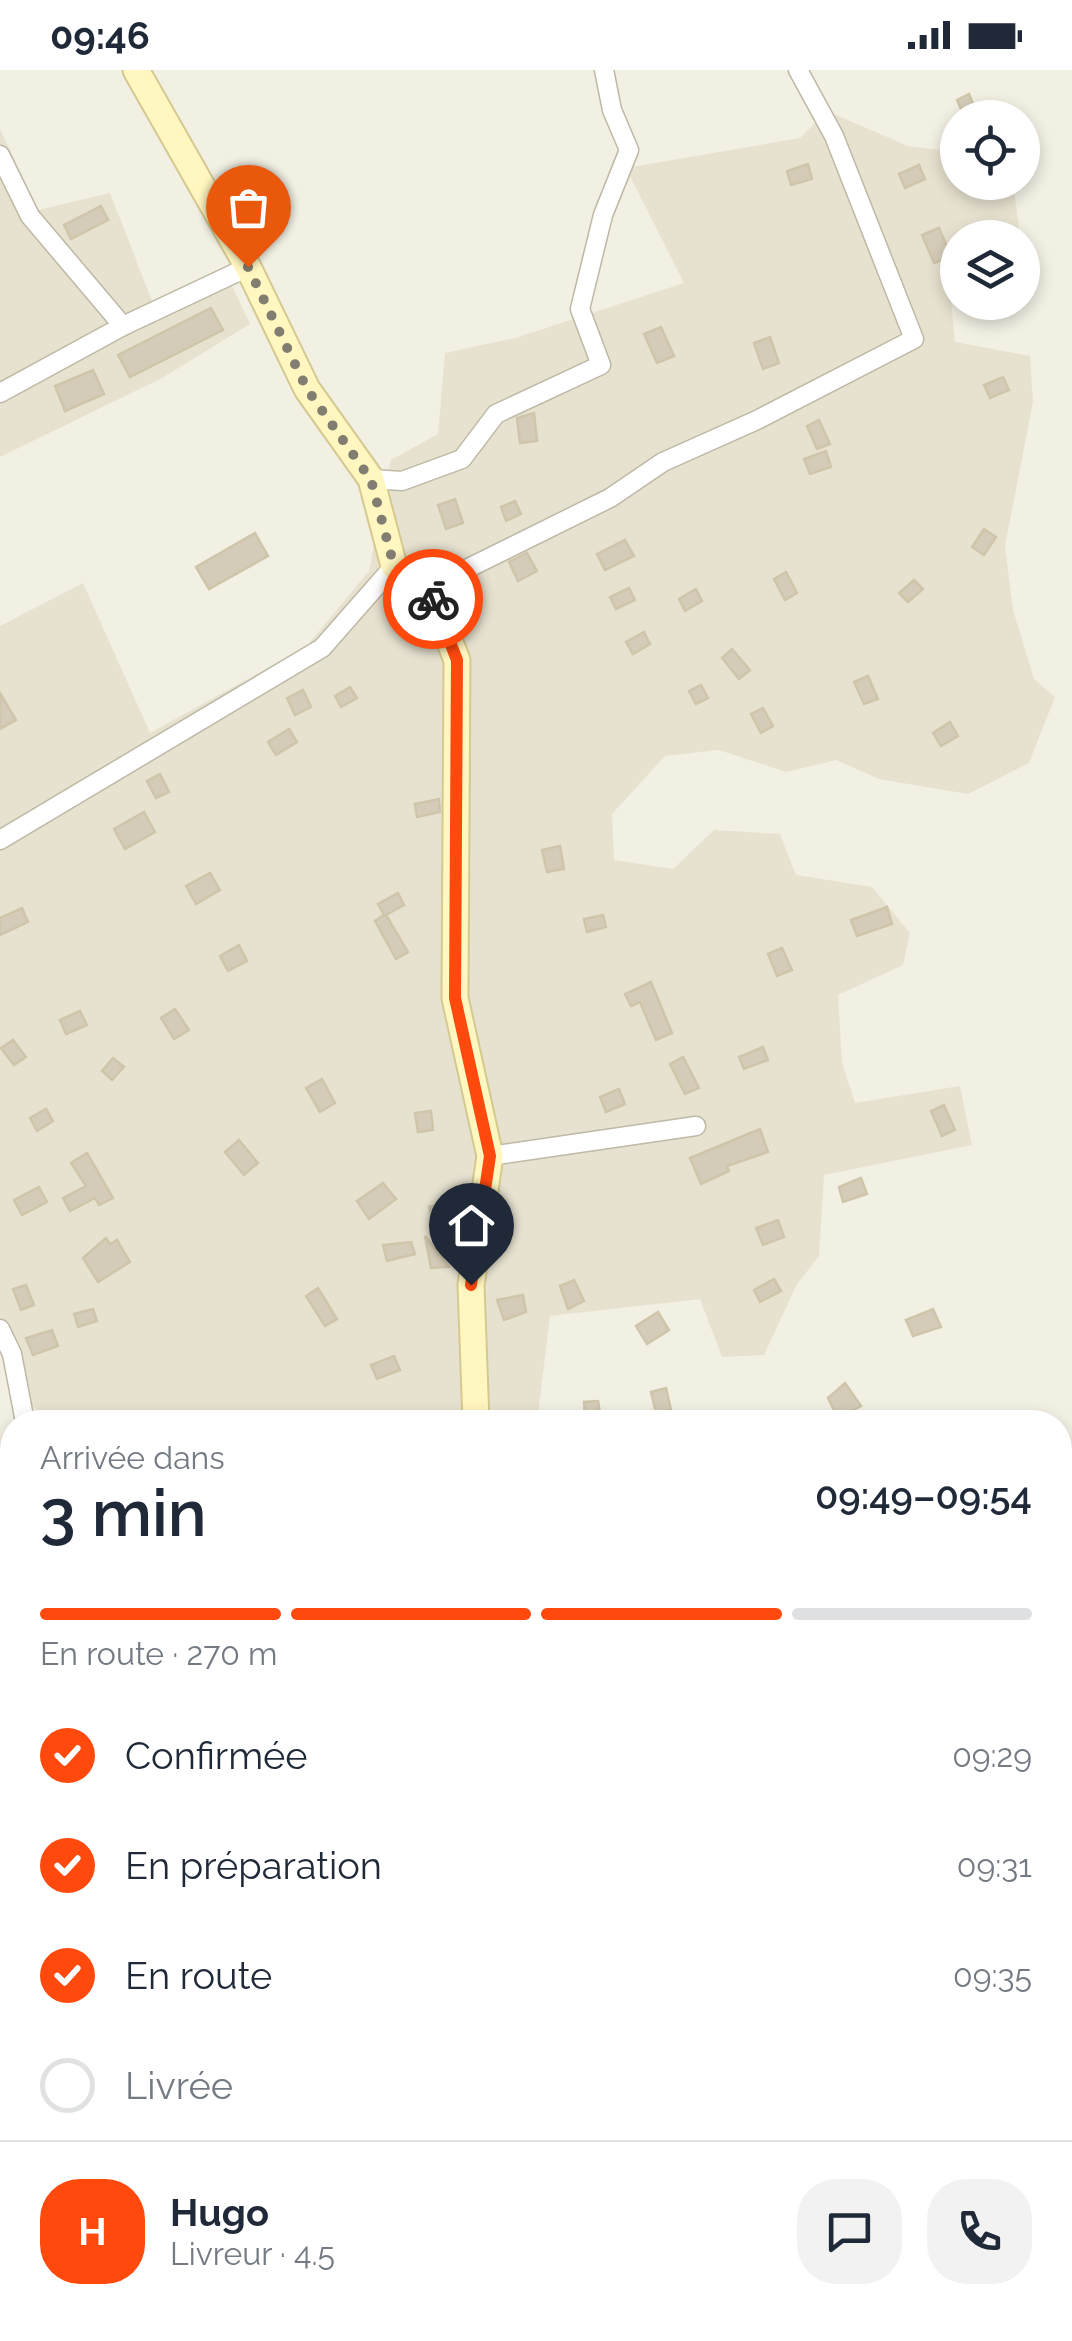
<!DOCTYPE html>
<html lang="fr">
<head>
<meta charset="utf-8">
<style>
  body { margin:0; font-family:Raleway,sans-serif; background:#f2f2f3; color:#1f2937; height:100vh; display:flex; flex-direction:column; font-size:38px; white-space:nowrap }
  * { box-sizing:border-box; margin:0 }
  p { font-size:32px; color:#747a83 }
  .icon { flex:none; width:55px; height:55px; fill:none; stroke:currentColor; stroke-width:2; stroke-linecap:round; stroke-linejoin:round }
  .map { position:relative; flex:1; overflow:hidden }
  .side { position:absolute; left:0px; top:1340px; width:1072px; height:932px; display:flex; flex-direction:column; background:#fff; border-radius:40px 40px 0 0; box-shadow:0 5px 15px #0003 }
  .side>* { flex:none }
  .buttons { position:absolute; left:940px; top:30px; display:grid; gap:20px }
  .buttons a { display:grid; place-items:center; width:100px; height:100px; border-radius:50%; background:#fff; box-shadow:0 5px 15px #0003; font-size:50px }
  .pin { position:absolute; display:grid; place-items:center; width:85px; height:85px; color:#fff; margin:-102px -42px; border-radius:50% 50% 50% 0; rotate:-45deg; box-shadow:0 0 10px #0007 }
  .pin .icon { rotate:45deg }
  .courier { position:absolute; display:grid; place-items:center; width:100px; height:100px; margin:-50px; border:8px solid #ff490d; border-radius:50%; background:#fff; color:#222; box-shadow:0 2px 12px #0007 }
  .headline em { font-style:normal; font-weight:600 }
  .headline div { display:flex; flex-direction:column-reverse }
  .headline { display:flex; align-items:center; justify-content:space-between; height:170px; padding:0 40px }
  h1 { font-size:65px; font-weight:600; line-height:75px }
  .bar { display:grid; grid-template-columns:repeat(4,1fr); gap:15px 10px; align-content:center; height:120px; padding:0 40px }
  .bar i { height:12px; border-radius:8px; background:#e0e1e3 }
  .bar .current { background:#ff490d }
  .bar p { grid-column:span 4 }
  .line { display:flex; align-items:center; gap:25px; padding:0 40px; border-top:2px solid #e0e1e3 }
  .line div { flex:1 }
  .round { display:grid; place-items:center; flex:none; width:105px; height:105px; border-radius:40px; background:#f2f2f3 }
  ol { padding:0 40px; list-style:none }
  li { display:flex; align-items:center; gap:30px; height:110px }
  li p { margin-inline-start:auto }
  li .icon { padding:10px; border-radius:50%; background:#ff490d; color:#fff; stroke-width:4 }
  li:last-child { color:#747a83 }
  li i { width:55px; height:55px; border:5px solid #e0e1e3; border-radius:50% }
  .status { display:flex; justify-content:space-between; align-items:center; height:70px; padding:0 50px; background:#fff; direction:ltr }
  .status svg { height:28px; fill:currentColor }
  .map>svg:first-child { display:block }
  .residential { fill:#e7e2d0 }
  .building { fill:#d4ccb8; stroke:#cfc5ab; stroke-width:2.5 }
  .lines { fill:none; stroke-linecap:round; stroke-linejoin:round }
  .street-casing { stroke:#beb8a5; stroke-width:21 }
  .secondary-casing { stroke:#d4c990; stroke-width:29 }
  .path { stroke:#c0b596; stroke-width:2.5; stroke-dasharray:5 5; stroke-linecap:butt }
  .street { stroke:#fff; stroke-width:18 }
  .secondary { stroke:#fff6c0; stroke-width:25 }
  .done { stroke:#817d71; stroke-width:10; stroke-dasharray:0 18 }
  .route { stroke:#ff490d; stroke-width:12 }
</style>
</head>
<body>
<div class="status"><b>09:46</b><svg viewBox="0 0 49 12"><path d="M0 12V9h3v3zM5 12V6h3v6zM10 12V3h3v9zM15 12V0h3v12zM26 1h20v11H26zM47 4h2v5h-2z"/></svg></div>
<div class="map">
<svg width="1072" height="2271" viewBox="0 0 1072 2271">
  <rect width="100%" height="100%" fill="#f2efe3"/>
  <g class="residential">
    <path d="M827,41L908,76L957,82L958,112L1013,113L1019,158L1006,167L958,168L957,203L949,209L955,272L1030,286L1033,332L1005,476L1013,540L1034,609L1055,627L1029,693L968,724L879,709L836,690L786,702L719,680L665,686L612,744L614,790L673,799L714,760L780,764L796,805L872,817L910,863L903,895L838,925L842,993L855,1033L960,1016L972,1075L824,1105L819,1186L797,1214L764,1285L722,1287L700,1229L550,1246L537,1352H48L17,1319L0,1279V556L83,513L150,663L306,577L369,501L391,390L438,364L445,283L515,268L684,213L626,98L800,68Z"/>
    <path d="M0,59L38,140L110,123L154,236L225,201L250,254L162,308L0,387Z"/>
    <path d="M12,1407V1526L0,1539V1415Z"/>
    <path d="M12,1957V2077L0,2045V1967Z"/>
    <path d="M26,2260H924L930,2271H5Z"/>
  </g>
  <g class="building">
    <path d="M969,24L977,43L965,48L957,30Z"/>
    <path d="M808,94L812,109L791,115L787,101Z"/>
    <path d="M919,95L925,109L905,118L899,104Z"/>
    <path d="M101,136L108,150L71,169L64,155Z"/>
    <path d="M939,158L951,186L934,193L922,165Z"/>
    <path d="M211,238L223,260L130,307L118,285Z"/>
    <path d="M661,257L674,286L657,293L644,264Z"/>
    <path d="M770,267L779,293L763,299L754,273Z"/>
    <path d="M93,300L104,324L65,341L55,316Z"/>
    <path d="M1003,307L1009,320L990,328L984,315Z"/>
    <path d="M534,343L537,371L520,373L517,348Z"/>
    <path d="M819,350L830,374L817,379L807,356Z"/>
    <path d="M826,381L831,397L810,404L804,389Z"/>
    <path d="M455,429L463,453L446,459L438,435Z"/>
    <path d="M515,431L521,444L506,451L501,437Z"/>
    <path d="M984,459L996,467L984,485L972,477Z"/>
    <path d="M255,463L268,486L209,519L196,497Z"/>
    <path d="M625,470L634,486L605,500L597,484Z"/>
    <path d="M527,483L537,501L518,511L509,492Z"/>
    <path d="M786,502L797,523L785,530L774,509Z"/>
    <path d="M914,510L923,519L908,532L899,523Z"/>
    <path d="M629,518L635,530L616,539L610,527Z"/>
    <path d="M696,519L702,531L685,541L679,529Z"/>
    <path d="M644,562L650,574L633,584L626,572Z"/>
    <path d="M732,579L750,600L739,609L722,588Z"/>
    <path d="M868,606L878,629L864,634L854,612Z"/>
    <path d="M701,615L708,628L696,634L689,621Z"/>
    <path d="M350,617L357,628L341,637L335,626Z"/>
    <path d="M303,620L311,637L295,645L287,628Z"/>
    <path d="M0,623L16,650L0,659Z"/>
    <path d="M763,638L773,656L761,663L751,644Z"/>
    <path d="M950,652L958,666L941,676L933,663Z"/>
    <path d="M289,659L297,672L276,685L268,672Z"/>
    <path d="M160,704L169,722L156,728L147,711Z"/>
    <path d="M439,729L440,742L417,747L415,734Z"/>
    <path d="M144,742L155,762L125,779L114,759Z"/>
    <path d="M560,776L564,799L547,802L542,780Z"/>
    <path d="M210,803L220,820L196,834L186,816Z"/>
    <path d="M398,823L404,835L386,845L408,882L396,889L375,851L384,845L378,834Z"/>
    <path d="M887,837L892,854L857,866L851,850Z"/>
    <path d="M22,838L28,852L0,865V848Z"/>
    <path d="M603,845L606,857L587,862L584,849Z"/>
    <path d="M239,875L247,891L228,901L220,886Z"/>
    <path d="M782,878L792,900L777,906L768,884Z"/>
    <path d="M651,912L672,963L656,970L640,932L631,936L625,924Z"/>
    <path d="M175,939L189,960L174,969L161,948Z"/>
    <path d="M80,941L87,955L66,964L60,950Z"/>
    <path d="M13,970L26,987L14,995L1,978Z"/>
    <path d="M763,977L768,990L744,999L739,987Z"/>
    <path d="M683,987L699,1018L685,1024L670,994Z"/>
    <path d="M113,988L124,997L112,1010L102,1001Z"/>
    <path d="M322,1009L335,1033L320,1042L306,1018Z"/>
    <path d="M619,1019L625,1034L606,1042L600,1027Z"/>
    <path d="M944,1035L955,1060L942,1066L931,1041Z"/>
    <path d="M46,1039L53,1051L37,1061L30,1048Z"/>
    <path d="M431,1041L433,1060L418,1062L415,1043Z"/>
    <path d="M760,1059L768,1082L727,1096L729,1101L701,1114L690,1088Z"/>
    <path d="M239,1070L258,1093L244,1105L225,1082Z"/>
    <path d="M87,1083L113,1128L99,1135L95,1128L70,1141L63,1128L86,1116L71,1093Z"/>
    <path d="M861,1108L867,1124L843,1132L839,1117Z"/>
    <path d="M383,1113L396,1129L369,1149L357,1131Z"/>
    <path d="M39,1117L47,1132L22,1145L14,1130Z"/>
    <path d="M450,1132L457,1154L435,1158L429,1137Z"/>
    <path d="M778,1150L784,1167L763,1175L756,1158Z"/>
    <path d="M425,1166L449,1197L431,1198Z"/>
    <path d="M106,1168L110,1174L117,1170L130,1192L98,1212L83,1188Z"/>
    <path d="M411,1172L415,1184L387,1191L383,1175Z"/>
    <path d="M774,1209L781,1221L760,1232L754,1220Z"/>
    <path d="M574,1210L584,1231L568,1239L560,1216Z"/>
    <path d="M26,1215L34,1235L21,1240L13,1219Z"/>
    <path d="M318,1218L337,1249L325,1256L306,1226Z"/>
    <path d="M523,1225L526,1242L504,1250L497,1230Z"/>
    <path d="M93,1239L97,1251L78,1257L74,1244Z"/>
    <path d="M933,1239L941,1257L913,1266L906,1250Z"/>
    <path d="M658,1242L669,1260L647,1274L636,1256Z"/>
    <path d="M52,1260L58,1276L33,1285L26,1268Z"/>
    <path d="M394,1286L400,1300L377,1309L371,1295Z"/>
    <path d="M845,1313L861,1336L838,1348L828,1328Z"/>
    <path d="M666,1318L671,1340L656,1343L651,1322Z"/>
    <path d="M598,1331L601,1350L585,1351L584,1332Z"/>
  </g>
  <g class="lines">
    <defs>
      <g id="street">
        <path d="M0,85L30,146L123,256"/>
        <path d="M0,323L123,256L248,197"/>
        <path d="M371,409L402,411L462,389L496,344L601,295L580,239L603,145L629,80L612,40L604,0"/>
        <path d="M428,518L610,428L663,392L757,350L914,269L834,66L798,0"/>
        <path d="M0,770L322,578L394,496"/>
        <path d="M490,1086L696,1056"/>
        <path d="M0,1259L12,1284L25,1352"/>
        <path d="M0,1513L12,1502"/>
        <path d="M0,2016L12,2033"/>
        <path d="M0,2211H12"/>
        <path d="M351,2271L375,2260"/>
      </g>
      <g id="secondary">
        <path d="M136,0L248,197L307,319L371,409L394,496L428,518L457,590L455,928L490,1086L471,1215L476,1352"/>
        <path d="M0,2250L12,2243"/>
        <path d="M167,2260L181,2271"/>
      </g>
    </defs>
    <use href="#street" class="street-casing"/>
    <use href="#secondary" class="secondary-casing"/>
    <g class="path">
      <path d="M516,2260L532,2271"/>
      <path d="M536,2271L553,2260"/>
    </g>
    <use href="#street" class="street"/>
    <use href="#secondary" class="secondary"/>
  </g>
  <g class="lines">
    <path class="done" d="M248,197L307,319L371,410L394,496L428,518L433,529"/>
    <path class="route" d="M433,529L457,590L455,928L490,1086L471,1215"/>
  </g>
</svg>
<div class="buttons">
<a><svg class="icon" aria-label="locate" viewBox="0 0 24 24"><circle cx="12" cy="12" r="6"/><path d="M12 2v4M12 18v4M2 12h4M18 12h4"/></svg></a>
<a><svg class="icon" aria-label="layers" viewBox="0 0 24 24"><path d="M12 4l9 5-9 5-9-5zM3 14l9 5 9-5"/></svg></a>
</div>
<div class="pin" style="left:248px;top:197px;background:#ea580c"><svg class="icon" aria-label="bag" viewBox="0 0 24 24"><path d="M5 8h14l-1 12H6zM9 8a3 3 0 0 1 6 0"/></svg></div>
<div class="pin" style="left:471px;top:1215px;background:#1f2937"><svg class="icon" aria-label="home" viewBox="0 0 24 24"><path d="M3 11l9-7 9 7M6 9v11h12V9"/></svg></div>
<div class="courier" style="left:433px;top:529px"><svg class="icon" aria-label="bike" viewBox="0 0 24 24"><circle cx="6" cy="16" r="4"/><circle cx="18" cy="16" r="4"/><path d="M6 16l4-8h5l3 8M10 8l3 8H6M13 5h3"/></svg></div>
<section class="side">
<div class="headline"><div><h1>3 min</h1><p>Arrivée dans</p></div><em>09:49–09:54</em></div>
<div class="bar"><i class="current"></i><i class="current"></i><i class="current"></i><i></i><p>En route · 270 m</p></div>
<ol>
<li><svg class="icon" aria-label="check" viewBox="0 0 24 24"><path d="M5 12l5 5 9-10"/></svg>Confirmée<p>09:29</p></li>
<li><svg class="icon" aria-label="check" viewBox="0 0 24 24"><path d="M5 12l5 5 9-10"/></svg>En préparation<p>09:31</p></li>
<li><svg class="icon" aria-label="check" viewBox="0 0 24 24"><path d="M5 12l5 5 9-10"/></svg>En route<p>09:35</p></li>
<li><i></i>Livrée</li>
</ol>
<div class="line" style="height:180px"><b class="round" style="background:#ff490d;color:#fff">H</b><div><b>Hugo</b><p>Livreur · 4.5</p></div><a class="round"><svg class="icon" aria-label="chat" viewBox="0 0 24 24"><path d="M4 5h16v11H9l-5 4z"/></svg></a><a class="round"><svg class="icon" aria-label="phone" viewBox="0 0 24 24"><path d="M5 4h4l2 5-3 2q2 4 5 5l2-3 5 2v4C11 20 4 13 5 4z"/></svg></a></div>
</section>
</div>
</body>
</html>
